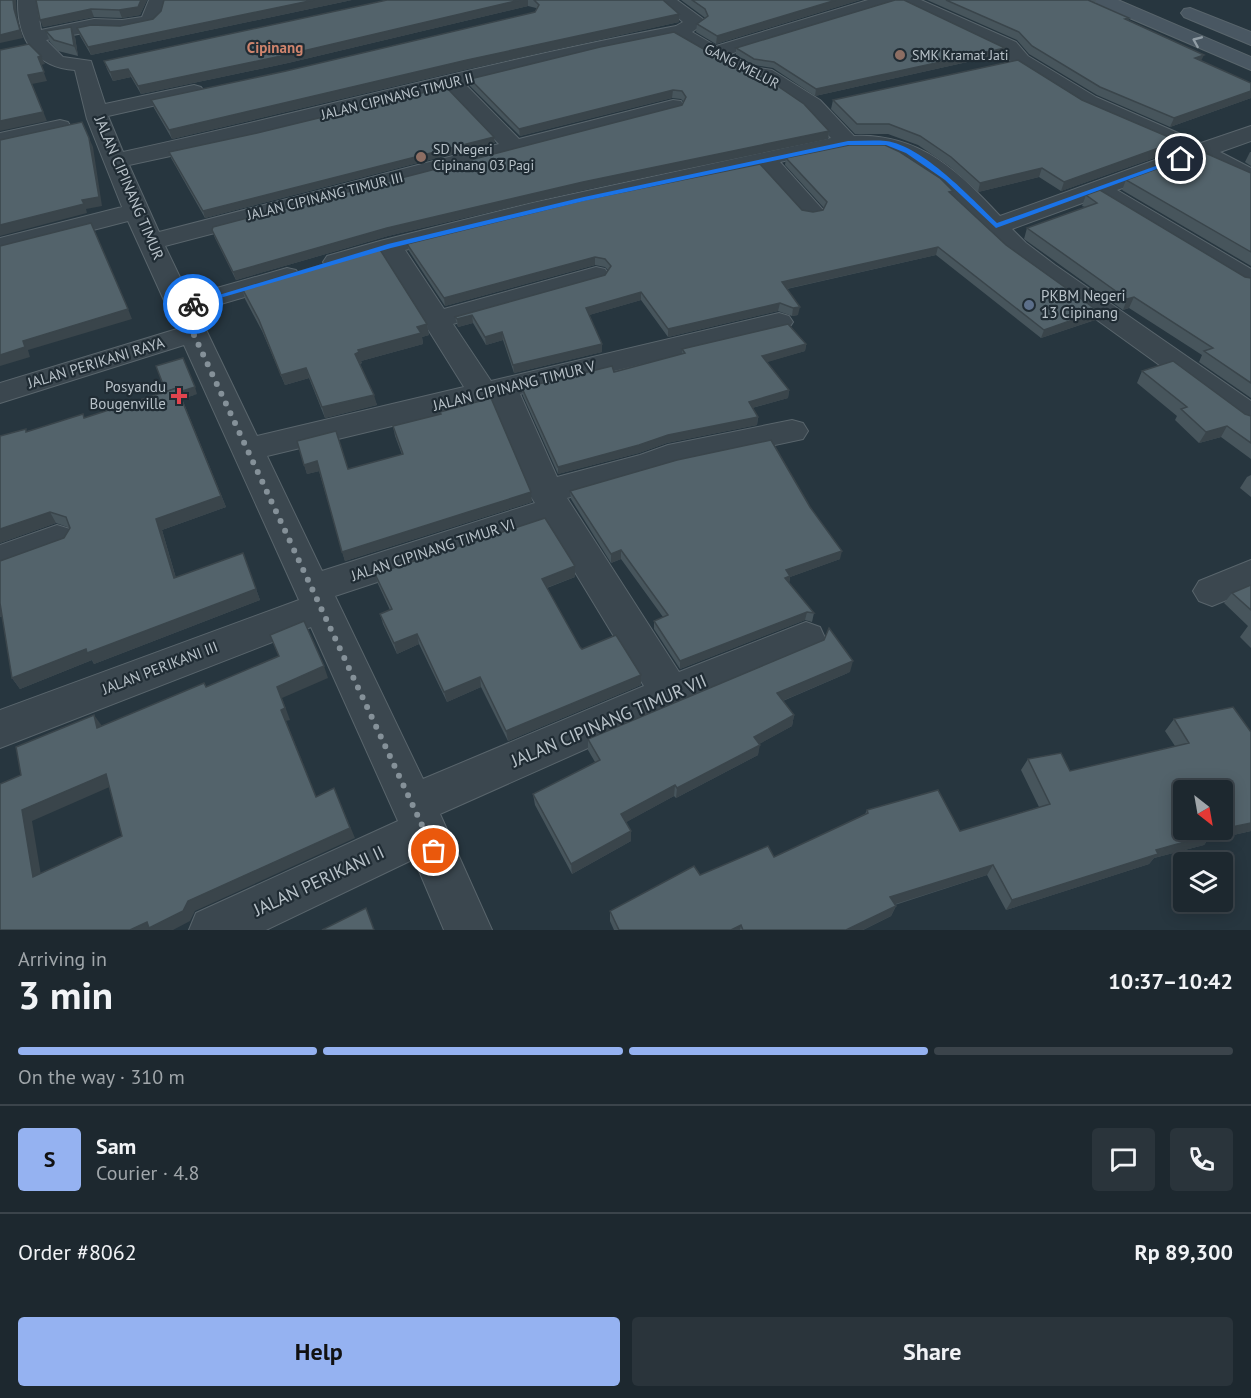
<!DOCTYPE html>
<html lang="en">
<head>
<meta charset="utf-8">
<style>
  body { margin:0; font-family:"PT Sans",sans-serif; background:#2a343b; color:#f1f3f6; height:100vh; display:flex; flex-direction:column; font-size:22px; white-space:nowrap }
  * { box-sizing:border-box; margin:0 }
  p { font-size:20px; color:#a0a6aa }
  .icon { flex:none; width:33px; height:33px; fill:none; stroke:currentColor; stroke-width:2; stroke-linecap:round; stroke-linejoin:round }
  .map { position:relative; height:930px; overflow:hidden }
  .details { display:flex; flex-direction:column; background:#1d282f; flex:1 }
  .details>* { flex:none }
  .needle { width:39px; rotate:149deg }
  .tools { position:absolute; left:1173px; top:780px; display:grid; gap:12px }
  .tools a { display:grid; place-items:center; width:60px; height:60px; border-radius:6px; background:#1d282f; box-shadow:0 3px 15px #0003,0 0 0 2px #3b444b; font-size:30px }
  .pin { position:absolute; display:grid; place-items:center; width:51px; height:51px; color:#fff; margin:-26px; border:3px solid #fff; border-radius:50%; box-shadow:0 2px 6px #0007 }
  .courier { position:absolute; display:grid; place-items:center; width:60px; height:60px; margin:-30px; border:4px solid #1a73e8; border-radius:50%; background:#fff; color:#222; box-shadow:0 2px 8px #0007 }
  .head em { font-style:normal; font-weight:800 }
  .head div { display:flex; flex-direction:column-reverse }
  .head { display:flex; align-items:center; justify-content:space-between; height:102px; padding:0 18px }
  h1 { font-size:39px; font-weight:800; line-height:45px }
  .bar { display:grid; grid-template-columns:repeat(4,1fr); gap:9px 6px; align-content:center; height:72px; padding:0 18px }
  .bar i { height:8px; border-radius:4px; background:#3b444b }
  .bar .active { background:#95b2f1 }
  .bar p { grid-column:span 4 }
  .line { display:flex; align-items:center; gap:15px; padding:0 18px; border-top:2px solid #3b444b }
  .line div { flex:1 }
  .round { display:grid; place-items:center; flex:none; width:63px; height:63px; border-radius:6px; background:#2a343b }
  .primary-button { display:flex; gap:12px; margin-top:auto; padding:12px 18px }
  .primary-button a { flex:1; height:69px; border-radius:6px; background:#95b2f1; color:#111; font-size:24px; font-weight:800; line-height:69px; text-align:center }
  .primary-button a+a { background:#2a343b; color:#f1f3f6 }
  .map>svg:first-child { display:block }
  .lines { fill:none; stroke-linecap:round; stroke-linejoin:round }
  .minor-casing { stroke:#59656c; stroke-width:2 }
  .secondary-casing { stroke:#59656c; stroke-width:2 }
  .minor { fill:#3b474f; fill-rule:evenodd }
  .secondary { fill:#495762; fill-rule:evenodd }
  .wall { fill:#47555c }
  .shaded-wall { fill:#3a454b }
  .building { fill:#53636b; stroke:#3a454b; stroke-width:1.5; fill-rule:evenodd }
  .oneway { stroke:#919da5 }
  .route { fill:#1a73e8 }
  .done { stroke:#859199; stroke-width:6; stroke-dasharray:0 10.8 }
  .education-dot { fill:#8d6e63; stroke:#202c34; stroke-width:2 }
  .service-dot { fill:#5c6f8a; stroke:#202c34; stroke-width:2 }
  .health-dot { fill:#e0444e; stroke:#202c34; stroke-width:2 }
  .labels { text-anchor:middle; stroke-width:4.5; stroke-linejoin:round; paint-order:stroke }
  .far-poi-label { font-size:14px; fill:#b8c2c9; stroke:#202c34; text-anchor:start }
  .far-street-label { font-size:14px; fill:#b8c2c9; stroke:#202c34 }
  .far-quarter-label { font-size:15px; font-weight:bold; fill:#cf846d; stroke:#202c34 }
  .street-label { font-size:15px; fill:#b8c2c9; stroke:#202c34 }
  .poi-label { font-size:15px; fill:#b8c2c9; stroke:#202c34; text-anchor:start }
  .near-street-label { font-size:18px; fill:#b8c2c9; stroke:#202c34 }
</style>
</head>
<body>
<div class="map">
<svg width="1251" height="930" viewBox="0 0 1251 930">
  <rect width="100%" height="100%" fill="#27363f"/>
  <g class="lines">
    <defs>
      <g id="minor">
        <path d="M18,0H36L41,30L94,19L122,20L142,17L149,0H167L161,18L155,25L122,32L94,31L46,40L63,57L91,61L105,104L194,85L201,87L204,91L201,95L108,116L123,152C308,112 490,61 676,26L683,22L657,0H677L703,19L705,23L692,32L716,46L868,0H896L893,4L730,54L753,67L772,70L820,100L854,136C919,133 958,171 1000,216L1180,151L1080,107L1012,63L1002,50L900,4L897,0H921L1016,42L1028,56L1096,97L1201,143L1251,126V141L1220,152L1251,168V184L1199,160L1117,190L1251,269V288L1241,286L1096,198L1012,229L1026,243L1055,265L1251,401V427L1240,423L1036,276C1027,269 1016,262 1007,254C974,224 930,160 885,150C852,143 811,155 780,162L824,211L821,216L812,218L803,216L758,167L532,218L405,250L444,309L596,267L605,269L609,275L605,281L453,324L491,381L779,313L789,316L793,322L789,328L520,394L557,477L640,455L668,445L792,420L803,423L808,431L803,439L676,466L662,472L567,498L679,672L806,622L820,627L825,638L820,649L633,728L440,814L492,930H444L414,859L266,930H189L196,913L398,821L311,627L0,748V710L299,600L184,345L0,403V383L177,329L128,221L0,254V238L122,207L87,119L75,70C35,68 17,38 18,0ZM674,37L741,76L760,79L804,110L831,138L532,203L380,241L327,256L323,262L327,268L336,270L383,257L464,387L257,436L197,311L296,282L300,276L296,270L287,268L189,296L165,246L681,111L684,106L681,101L673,100L519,139L466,85L600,52ZM447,90L499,144L159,232L129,165L258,137ZM492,402L529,490L528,492L535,503L322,571L267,456ZM547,526L644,686L423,779L335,596Z"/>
        <path d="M60,120L68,122L71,127L68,132L0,147V133Z"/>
        <path d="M57,525L70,529L75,538L70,547L0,573V545Z"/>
        <path d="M1251,560V590L1212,606L1199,601L1193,591L1199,581Z"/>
      </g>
      <g id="secondary">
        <path d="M1094,0H1118L1251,57V70L1097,4Z"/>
        <path d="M1190,8L1251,32V45L1184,17L1181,13L1184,9Z"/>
      </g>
    </defs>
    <use href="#minor" class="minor-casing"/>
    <use href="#secondary" class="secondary-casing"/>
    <use href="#minor" class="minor"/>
    <use href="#secondary" class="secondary"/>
  </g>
  <g class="wall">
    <path d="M36,0H147L140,15L122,18L94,17L43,27Z"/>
    <path d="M352,0L91,55L80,36L77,28L120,26L153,19L161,11Z"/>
    <path d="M387,0H663L679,22L468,69L172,139L154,108L151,100L286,71L535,12L537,9L536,8L528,6L288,63L141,94L131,77L113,81L107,69L104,61Z"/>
    <path d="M681,0H860L716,44L696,32L697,24L705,18L704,17Z"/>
    <path d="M927,0H1096L1095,3L1129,18L1128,21L1201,61L1251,83V98L1170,127L1097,95L1029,54L1017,40Z"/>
    <path d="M46,31L75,37L78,56L58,51L50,42Z"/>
    <path d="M600,47L829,131L828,139L584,190L388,236L236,280L215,238L212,230L682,105L684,102L681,99L672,98L520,136L470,86V79Z"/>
    <path d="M736,48L1003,54L815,96L773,68L754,65L736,55Z"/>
    <path d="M833,100H1082L1178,141L1174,151L1061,191L1039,177L978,192L949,166L918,145L888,134H855L831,109Z"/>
    <path d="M495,143L205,218L171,158L169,152Z"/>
    <path d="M1250,152H1251V166L1245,162Z"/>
    <path d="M786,158L952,195L1006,245L1098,311L1095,320L1041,338L936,255L787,289L798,315L792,316L778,311L668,337L641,300L589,315L602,352L514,373L503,340L486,345L473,323L458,327L455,317L605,275L608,270L605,267L595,265L445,306L409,251L407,244L802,210L813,212L823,210L824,208L785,165Z"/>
    <path d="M1251,173V266L1122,190L1126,180Z"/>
    <path d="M1086,195L1245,277L1251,278V398L1199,362L1202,355L1129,308L1123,310L1024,239L1027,228L1085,207L1082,206Z"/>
    <path d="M242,288L427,324L429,335L422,337L423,344L361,361L362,363L360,364L377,405L325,418L309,378L285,385L262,331L245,299Z"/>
    <path d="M806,344L805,351L766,362L789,390L788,398L752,408L758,417L757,425L667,443L639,453L558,474L523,396L522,388L614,372L682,354V349Z"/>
    <path d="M1142,371L1251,416V459L1221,437L1199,443L1175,420L1177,416L1137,383Z"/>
    <path d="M197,394L182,399L226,507L162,530L176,578L247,564L260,600L94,664L92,660L20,689L12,678L3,616L0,617V561L64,538L70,528L56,523L0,543L27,431Z"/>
    <path d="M393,426L532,502L345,561L319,471L307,474L297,441L348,469L402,455L395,436Z"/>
    <path d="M1251,475V497L1240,488L1247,477Z"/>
    <path d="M570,491L840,559L790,577L789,584L814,613L812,622L805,620L680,669L654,629V621L663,617L621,559L611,563L571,499Z"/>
    <path d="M575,566V577L547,588L580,647L641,685L508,741L481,687L447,702L419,644L397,654L383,624L380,614L390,610L378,584L375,574Z"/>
    <path d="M1251,585V648L1240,637L1248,626L1224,603L1232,593Z"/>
    <path d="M850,672L783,701L794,715L792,726L759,744L758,755L676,798L674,796L626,822L631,841L572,874L535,805L533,794L595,762L588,750V739Z"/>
    <path d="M1174,719L1251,732V831L1207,841L1204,845L1154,858L1149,864L1006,910L987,875L895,905L896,906L891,916L863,930H614L610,921V911L700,875L774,857L865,814L867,810L960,831L1039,807L1021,770L1028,759L1070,771L1175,746L1165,731Z"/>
  </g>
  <g class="shaded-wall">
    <path d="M13,0H16L17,17L23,38L0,43V35L14,9Z"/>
    <path d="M141,0H147L140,15L122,18L119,10Z"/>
    <path d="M314,0H352L91,55L88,47Z"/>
    <path d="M520,0H528V6L288,63L141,94L138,86Z"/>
    <path d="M836,0H860L716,44L717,36Z"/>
    <path d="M91,9L94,17L43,27L40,20Z"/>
    <path d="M679,14V22L468,69L172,139L169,130L467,60Z"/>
    <path d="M71,27L75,37L78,56L74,46Z"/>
    <path d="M1005,48L1003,54L815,96L816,89Z"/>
    <path d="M1204,55L1200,63L1195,58Z"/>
    <path d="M41,56L45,64L41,65L47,81L32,84L47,121L0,131V121L38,57Z"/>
    <path d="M128,69L131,77L113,81L110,72Z"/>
    <path d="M673,90L672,98L520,136L519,129Z"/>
    <path d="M1251,91V98L1170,127L1174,118Z"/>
    <path d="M829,131L828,139L584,190L388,236L236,280L233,272L387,228L583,182Z"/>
    <path d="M494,137L495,143L205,218L203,211Z"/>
    <path d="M89,138L93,147L102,206L86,209L87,213L0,236V225L82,200Z"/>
    <path d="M1178,141L1174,151L1061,191L1064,182Z"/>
    <path d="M1042,168L1039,177L978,192L980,183Z"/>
    <path d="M938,247L936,255L781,290L782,282Z"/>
    <path d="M595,257V265L445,306L444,298Z"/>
    <path d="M641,292V300L586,316V308Z"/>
    <path d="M1134,297L1129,308L1123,310L1127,299Z"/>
    <path d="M780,303L778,311L668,337V329Z"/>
    <path d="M800,307L798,315L792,316L793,308Z"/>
    <path d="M128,309L132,319L28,350L30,357L0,366V355L23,341Z"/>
    <path d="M1098,311L1095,320L1041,338L1044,330Z"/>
    <path d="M472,315L473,323L458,327L457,319Z"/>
    <path d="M427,324L429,335L422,337L423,344L361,361L362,363L357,364L355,354L358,350L417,327Z"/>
    <path d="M502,332L503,340L486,345L485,337Z"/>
    <path d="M602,344V352L514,373L513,365Z"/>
    <path d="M806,344L805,351L761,364L762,356Z"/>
    <path d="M306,368L309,378L285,385L281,375Z"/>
    <path d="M195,387L197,394L182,399L226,507L162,530L179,589L174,578L156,519L167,396Z"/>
    <path d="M789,390L788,398L748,409L749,402Z"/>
    <path d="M374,395L377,405L325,418L322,407Z"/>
    <path d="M758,417L757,425L667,443L639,453L558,474V467L668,435Z"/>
    <path d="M1227,426L1221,437L1199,443L1206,432Z"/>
    <path d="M317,461L320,471L307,474L304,465Z"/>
    <path d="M531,492L532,502L345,561L342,552Z"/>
    <path d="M50,512L56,523L0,543V529Z"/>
    <path d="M621,550V559L611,563V554Z"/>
    <path d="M842,551L840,559L790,577L789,584L783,587L786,570Z"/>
    <path d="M247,564L260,600L94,664L92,660L20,689L12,678Z"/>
    <path d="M575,566V577L543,589L542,579Z"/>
    <path d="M0,603L8,614L0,617Z"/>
    <path d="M807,612L805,620L680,669V661Z"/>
    <path d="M417,634L419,644L397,654L394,643Z"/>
    <path d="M853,661L850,672L775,704L777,693Z"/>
    <path d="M324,666L328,678L282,698L290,720L286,721L321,807L281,710L277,687Z"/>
    <path d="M641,675V685L508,741L506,731Z"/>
    <path d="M480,677L481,687L447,702L444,692Z"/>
    <path d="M94,715L102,726L97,728Z"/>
    <path d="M794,715L792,726L752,748L754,737Z"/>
    <path d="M760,745L758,755L676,798L677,788Z"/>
    <path d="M106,774L114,785L32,821L43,887L33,877L22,810Z"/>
    <path d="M675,785L674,796L621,825V814Z"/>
    <path d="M334,788L355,838L195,911L190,921L173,930H130L188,901Z"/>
    <path d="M1251,823V831L1207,841L1204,845L1154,858L1149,864L1006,910L1012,900L1156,850L1212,831Z"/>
    <path d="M631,831V841L572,874L571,864Z"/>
    <path d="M993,865L987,875L886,907L890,897Z"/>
    <path d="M896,906L891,916L863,930H846Z"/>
    <path d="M741,925L740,930H731Z"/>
  </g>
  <g class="building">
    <path d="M0,0H13L14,9L20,30L0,35Z"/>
    <path d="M36,0H141L138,7L119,10L91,9L40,20Z"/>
    <path d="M164,0H314L88,47L77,28L91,25L120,26L153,19L161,11Z"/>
    <path d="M387,0H520L286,55L138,86L128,69L110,72L104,61Z"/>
    <path d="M534,0H663L679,14L467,60L169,130L151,100L286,71L535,12L539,5Z"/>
    <path d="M692,0H836L717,36L697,24L708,16L705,9Z"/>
    <path d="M895,0H904L1005,48L816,89L774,62L754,59L736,48Z"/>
    <path d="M946,0H1088L1129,18L1125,19L1204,55L1195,58L1251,83V91L1174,118L1100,87L1032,46L1019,32Z"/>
    <path d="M71,27L74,46L54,40L46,31Z"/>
    <path d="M674,32L740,70L760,74L804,104L829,131L583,182L387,228L233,272L212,230L213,227L682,105L686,97L682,91L673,90L519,129L470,79L600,47Z"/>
    <path d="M29,44L41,56L38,57L44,72L28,75L43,112L0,121V50Z"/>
    <path d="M1018,60L1082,100L1178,141L1064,182L1042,168L980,183L951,157L920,136L889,124H857L833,100Z"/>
    <path d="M446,87L494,137L203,211L169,152L257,133Z"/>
    <path d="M82,122L89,138L99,197L82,200L84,204L0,225V140Z"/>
    <path d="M849,145H885L900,152L940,178L953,191L949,192L1006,245L1098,311L1044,330L938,247L782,282L800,307L793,308L780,303L668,329L641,292L586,308L602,344L513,365L502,332L485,337L472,315L457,319L455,317L605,275L611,266L605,259L595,257L444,298L407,244L584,200L760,164L802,210L813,212L823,210L827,202L786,158Z"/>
    <path d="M1203,152L1251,173V252L1126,180Z"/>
    <path d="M1100,190L1245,277L1251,278V383L1204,351L1213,348L1134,297L1127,299L1027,228L1097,203L1086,195Z"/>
    <path d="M91,223L128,309L23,341L25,347L0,355V246Z"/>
    <path d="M379,248L427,324L417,327L421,333L358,350L359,352L355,354L374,395L322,407L306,368L281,375L259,320L242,288Z"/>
    <path d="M788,324L806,344L762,356L789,390L749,402L758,417L668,435L639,445L558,467L522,388L612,366L614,372L685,353L682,349Z"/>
    <path d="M183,358L195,387L179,392L177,388L166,392L156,366Z"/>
    <path d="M1173,361L1245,414L1251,416V443L1227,426L1206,432L1181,409L1187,407L1142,371Z"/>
    <path d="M177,388L221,496L156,519L174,578L243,553L256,589L87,653L86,649L12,678L0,603V561L64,538L70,528L66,517L50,512L0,529V436L26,429V432L83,414L84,418Z"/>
    <path d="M491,398L531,492L342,552L317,461L304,465L297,441L336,431L348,469L403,454L393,426L441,414L440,412Z"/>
    <path d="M771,440L810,507L842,551L786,570L790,576L785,578L814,613L807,612L680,661L654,621L668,615L621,550L611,554L570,491L677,460Z"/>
    <path d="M545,518L575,566L542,579L580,647L582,649L616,635L641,675L506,731L480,677L444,692L417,634L394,643L380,614L392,609L375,574Z"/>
    <path d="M1251,585V610L1232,593Z"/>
    <path d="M304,621L324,666L277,687L285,708L281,710L316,797L334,788L350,828L188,901L183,911L149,928L147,922L130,930H0V784L21,775L16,747L94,715L97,728L204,683L206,687L279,656L270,635ZM106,774L122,836L33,877L22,810Z"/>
    <path d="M829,628L853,661L777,693L794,715L754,737L760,745L677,788L675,785L621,814L631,831L571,864L533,794L600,760L588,739L824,640Z"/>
    <path d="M1233,707L1251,732V823L1222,829V790H1184V830H1220L1212,831L1213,834L1156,850L1158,854L1012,900L993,865L890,897L896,906L846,930H743L741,925L731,930H619L610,911L694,866L700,875L768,846L774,857L868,813L867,810L938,790L960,831L1050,804L1028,759L1061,753L1070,771L1189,743L1174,719Z"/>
    <path d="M366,908L374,930H322Z"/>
  </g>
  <defs><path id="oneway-chevron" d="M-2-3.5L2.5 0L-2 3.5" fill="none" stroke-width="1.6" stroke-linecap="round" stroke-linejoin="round" transform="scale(1.5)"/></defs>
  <use class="oneway" href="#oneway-chevron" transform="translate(1197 41) rotate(-157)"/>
  <path class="route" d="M848,141C861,141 874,140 886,141C923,146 971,198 997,223L1178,158L1184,159L996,228L945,180L906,153L886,145H848L584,201L391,248L196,305L189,304L388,244L584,197Z"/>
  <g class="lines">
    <path class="done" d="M193,304L181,307L434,851"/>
  </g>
  <g class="education-dot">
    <circle cx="900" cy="55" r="6"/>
    <circle cx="421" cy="157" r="6"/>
  </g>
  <circle class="service-dot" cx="1029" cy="305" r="6"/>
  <path class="health-dot" d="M176 387h6v6h6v6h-6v6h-6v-6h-6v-6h6z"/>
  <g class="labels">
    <g class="far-poi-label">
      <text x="912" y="60">SMK Kramat Jati</text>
      <text x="433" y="154">SD Negeri<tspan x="433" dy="16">Cipinang 03 Pagi</tspan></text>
    </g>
    <g class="far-street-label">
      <text transform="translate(742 66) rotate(27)" y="5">GANG MELUR</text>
      <text transform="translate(397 96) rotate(-14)" y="5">JALAN CIPINANG TIMUR II</text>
      <text transform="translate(325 196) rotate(-14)" y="5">JALAN CIPINANG TIMUR III</text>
    </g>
    <g class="far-quarter-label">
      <text x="275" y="53">Cipinang</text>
    </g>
    <g class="street-label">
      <text transform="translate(129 188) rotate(67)" y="5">JALAN CIPINANG TIMUR</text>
      <text transform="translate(96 363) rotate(-17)" y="5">JALAN PERIKANI RAYA</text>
      <text transform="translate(514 386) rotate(-14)" y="5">JALAN CIPINANG TIMUR V</text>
      <text transform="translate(433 550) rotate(-18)" y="5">JALAN CIPINANG TIMUR VI</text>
      <text transform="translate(160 668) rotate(-21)" y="5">JALAN PERIKANI III</text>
    </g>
    <g class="poi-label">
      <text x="1041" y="301">PKBM Negeri<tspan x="1041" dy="17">13 Cipinang</tspan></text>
      <text x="166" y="392" text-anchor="end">Posyandu<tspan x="166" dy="17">Bougenville</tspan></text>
    </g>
    <g class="near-street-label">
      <text transform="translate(609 721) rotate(-23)" y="6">JALAN CIPINANG TIMUR VII</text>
      <text transform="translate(319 881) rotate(-25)" y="6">JALAN PERIKANI II</text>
    </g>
  </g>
</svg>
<div class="tools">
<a><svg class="needle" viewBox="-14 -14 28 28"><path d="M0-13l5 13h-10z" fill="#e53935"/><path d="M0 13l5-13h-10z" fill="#a0a6aa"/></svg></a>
<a><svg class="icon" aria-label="layers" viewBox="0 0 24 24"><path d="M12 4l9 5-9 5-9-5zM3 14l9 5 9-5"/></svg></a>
</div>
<div class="pin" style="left:434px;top:851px;background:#ea580c"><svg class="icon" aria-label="bag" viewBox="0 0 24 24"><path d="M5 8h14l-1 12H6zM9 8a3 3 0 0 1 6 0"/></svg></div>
<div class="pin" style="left:1181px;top:159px;background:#1f2937"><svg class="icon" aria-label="home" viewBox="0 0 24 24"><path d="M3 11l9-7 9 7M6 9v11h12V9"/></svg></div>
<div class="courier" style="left:193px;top:304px"><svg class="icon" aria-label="bike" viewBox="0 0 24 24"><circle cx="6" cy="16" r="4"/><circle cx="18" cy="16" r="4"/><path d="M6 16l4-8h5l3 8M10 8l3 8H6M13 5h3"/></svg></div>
</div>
<section class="details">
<div class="head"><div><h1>3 min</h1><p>Arriving in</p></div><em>10:37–10:42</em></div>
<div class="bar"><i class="active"></i><i class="active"></i><i class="active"></i><i></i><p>On the way · 310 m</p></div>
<div class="line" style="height:108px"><b class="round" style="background:#95b2f1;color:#111">S</b><div><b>Sam</b><p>Courier · 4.8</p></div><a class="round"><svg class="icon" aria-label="chat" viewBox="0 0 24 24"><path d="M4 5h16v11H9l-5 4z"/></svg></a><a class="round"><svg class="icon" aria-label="phone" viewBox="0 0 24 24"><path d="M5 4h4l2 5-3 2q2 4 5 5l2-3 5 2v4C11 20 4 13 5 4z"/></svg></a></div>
<div class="line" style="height:78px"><div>Order #8062</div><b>Rp 89,300</b></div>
<div class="primary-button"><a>Help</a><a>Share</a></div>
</section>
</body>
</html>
